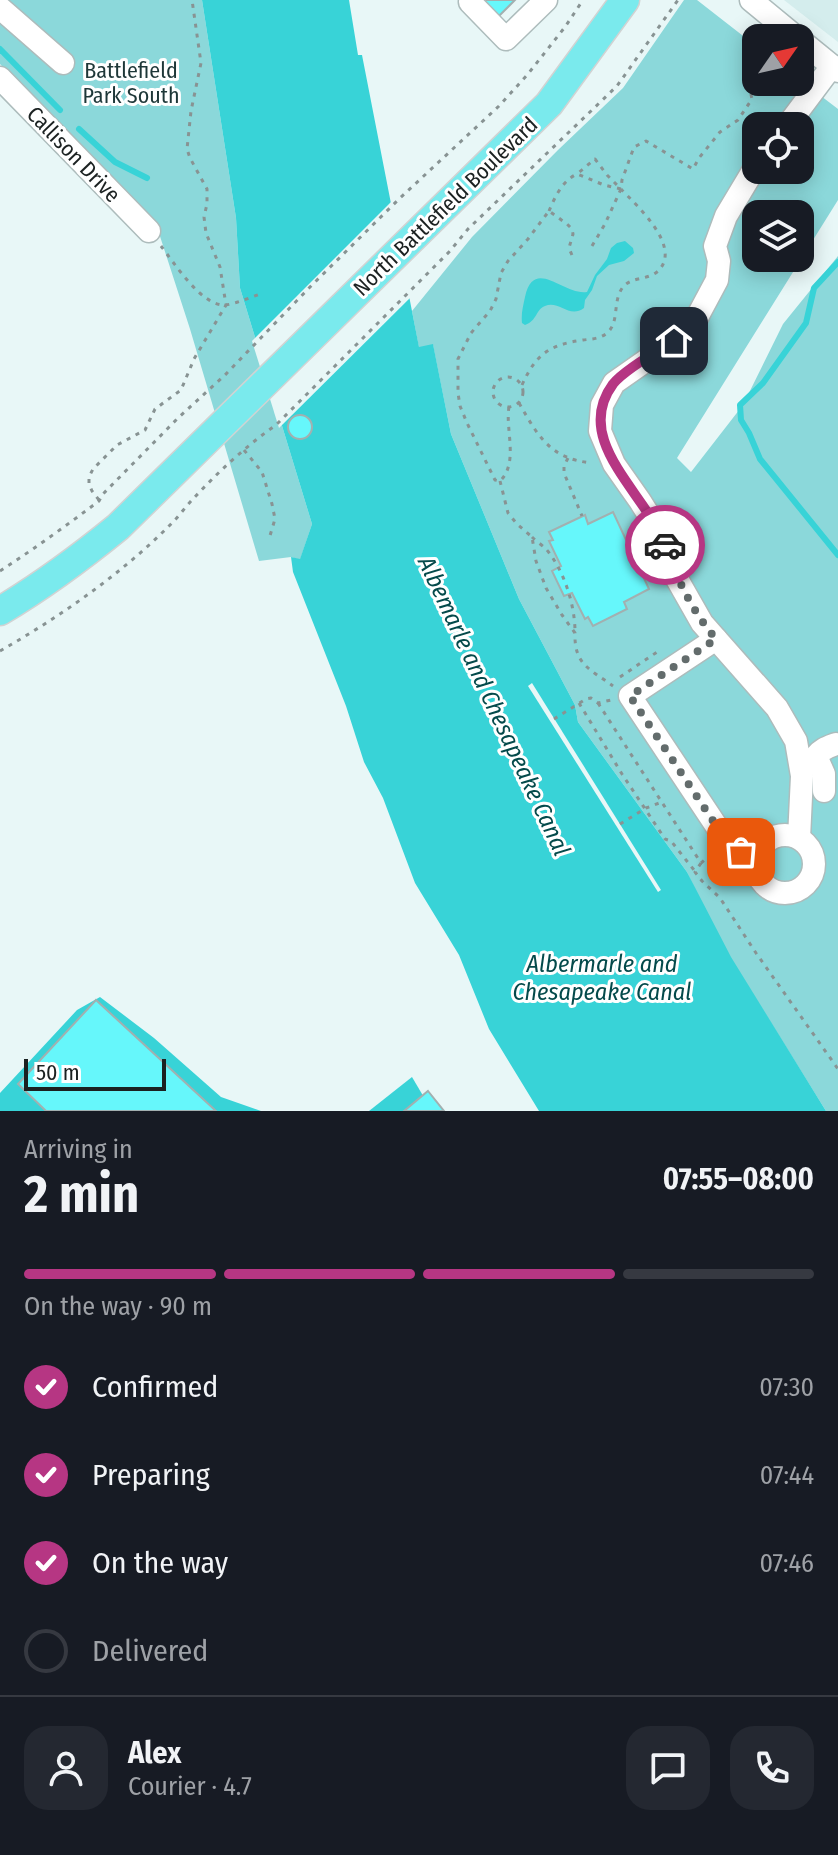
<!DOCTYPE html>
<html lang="en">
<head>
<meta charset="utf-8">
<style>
  body { margin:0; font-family:"Fira Sans Condensed",sans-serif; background:#242831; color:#f1f3f6; height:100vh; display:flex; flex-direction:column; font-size:30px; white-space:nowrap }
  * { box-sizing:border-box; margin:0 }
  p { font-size:26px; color:#9ea1a6 }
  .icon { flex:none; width:44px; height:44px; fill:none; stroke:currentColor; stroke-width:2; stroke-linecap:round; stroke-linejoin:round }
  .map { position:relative; height:1111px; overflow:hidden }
  .side { display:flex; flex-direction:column; background:#171b24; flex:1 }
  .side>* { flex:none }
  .needle { width:52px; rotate:56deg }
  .controls { position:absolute; left:742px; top:24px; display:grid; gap:16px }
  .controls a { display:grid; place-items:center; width:72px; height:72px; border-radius:16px; background:#171b24; box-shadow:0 4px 20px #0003; font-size:40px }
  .scale { position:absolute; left:24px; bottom:20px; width:142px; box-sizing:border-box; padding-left:8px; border:4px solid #1b2121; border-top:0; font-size:22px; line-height:28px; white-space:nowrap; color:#1b2121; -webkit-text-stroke:6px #fff; paint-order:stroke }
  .pin { position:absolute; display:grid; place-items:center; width:68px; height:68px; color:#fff; margin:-34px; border-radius:16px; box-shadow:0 4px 12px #0006 }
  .courier { position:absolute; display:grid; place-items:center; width:80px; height:80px; margin:-40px; border:6px solid #b63683; border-radius:50%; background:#fff; color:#222; box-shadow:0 2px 10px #0007 }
  .overview em { font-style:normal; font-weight:700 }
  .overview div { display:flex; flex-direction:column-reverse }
  .overview { display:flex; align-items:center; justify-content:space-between; height:136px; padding:0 24px }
  h1 { font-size:52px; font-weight:700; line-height:60px }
  .bar { display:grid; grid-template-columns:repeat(4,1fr); gap:12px 8px; align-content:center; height:96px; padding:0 24px }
  .bar i { height:10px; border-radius:6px; background:#363941 }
  .bar .active { background:#b63683 }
  .bar p { grid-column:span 4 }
  .line { display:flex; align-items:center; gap:20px; padding:0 24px; border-top:2px solid #363941 }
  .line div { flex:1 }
  .round { display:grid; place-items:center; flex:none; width:84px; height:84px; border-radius:24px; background:#242831 }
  ol { padding:0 24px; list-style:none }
  li { display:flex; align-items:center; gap:24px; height:88px }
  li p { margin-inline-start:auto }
  li .icon { padding:8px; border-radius:50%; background:#b63683; color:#fff; stroke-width:4 }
  li:last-child { color:#9ea1a6 }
  li i { width:44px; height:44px; border:4px solid #363941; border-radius:50% }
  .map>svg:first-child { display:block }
  .built { fill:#d4eded }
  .green { fill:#8bd8da; fill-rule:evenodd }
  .water { fill:#38d3d7 }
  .pier { fill:#e8f7f7 }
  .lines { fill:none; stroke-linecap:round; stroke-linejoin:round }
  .stream { stroke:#38d3d7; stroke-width:6 }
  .building { fill:#66f7fb; stroke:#a2b0b0; stroke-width:2 }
  .minor-casing { stroke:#adbcbc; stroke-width:25 }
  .major-casing { stroke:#d1d3d3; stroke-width:31 }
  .path { stroke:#889393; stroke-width:3; stroke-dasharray:4 6; stroke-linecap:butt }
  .minor { stroke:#fff; stroke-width:22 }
  .major { stroke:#7aeaed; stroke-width:28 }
  .done { stroke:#636c6c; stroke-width:8; stroke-dasharray:0 14.4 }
  .route { stroke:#b63683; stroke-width:10 }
  .labels { text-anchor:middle; stroke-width:6; stroke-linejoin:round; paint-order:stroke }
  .park-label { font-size:22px; fill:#1e3738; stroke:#fff }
  .street-label { font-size:22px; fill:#1b2121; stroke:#fff }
  .water-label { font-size:24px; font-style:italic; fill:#044a4b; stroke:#fff }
</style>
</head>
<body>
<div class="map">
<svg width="838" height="1111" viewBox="0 0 838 1111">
  <rect width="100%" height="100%" fill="#e8f7f7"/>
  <path class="built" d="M784,0H838V42Z"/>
  <g class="green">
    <path d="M0,0H202L236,218L240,288L312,524L300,560L291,557L259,561L190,329L157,227L0,64Z"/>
    <path d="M684,0H697L756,46V82H800V80L838,109V200L677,458L691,472L743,405L783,324L838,256V1111H826L740,973L736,974L687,872L578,722L575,705L519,599L451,434L433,345L419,348L412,311L472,237L558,150L623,88ZM756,126H800V170H756ZM756,214H800V258H756Z"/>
  </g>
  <g class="water">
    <path d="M202,0H349L358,55H362L419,347L433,344L451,434L519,599L575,705L578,722L687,872L731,957L826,1111H539L489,1029L459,955L415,883L383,798L364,762L346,706L293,572L291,557L300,559L312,524L240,288L236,218Z"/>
    <path d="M625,241L633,248L634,253L624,261L609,265L597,276L592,290L585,300L584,308C569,319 559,300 545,306C535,310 538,320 525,325L522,323C521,314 523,306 525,297C534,256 564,296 587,292L595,275L607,259L611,248L617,243Z"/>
    <path d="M100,997L154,1038L221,1097L261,1111H0V1093L77,1010Z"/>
    <path d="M412,1077L432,1111H369Z"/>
  </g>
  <g class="pier">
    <path d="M394,199L413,295L279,428L252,341Z"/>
    <path d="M532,683L661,890L658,892L528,686Z"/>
  </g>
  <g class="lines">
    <g class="stream">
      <path d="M0,49L60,110"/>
      <path d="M79,129L115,162L147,178"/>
      <path d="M838,262L814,288L806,323L763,383L740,405L741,420L749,433L760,459L838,555"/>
    </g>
  </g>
  <g class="building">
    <path d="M482,0H515L496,19Z"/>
    <circle cx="300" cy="427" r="12"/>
    <path d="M613,512L649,589L624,602L627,609L593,626L588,617L585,619L572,593L564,596L552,571L561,566L549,541L553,540L549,532L585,515L588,524Z"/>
    <path d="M96,1000L216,1111H46L18,1084Z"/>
    <path d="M428,1091L444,1111H404Z"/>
  </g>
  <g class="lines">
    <defs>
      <g id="minor">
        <path d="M751,0L797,38"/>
        <path d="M470,2L506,39L546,0"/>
        <path d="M0,8L63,63"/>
        <path d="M800,40L838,71"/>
        <path d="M0,78L149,231"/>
        <path d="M787,126L832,66"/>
        <path d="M756,166L726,216L715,246L719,261L717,280L694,323L674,341L614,383L602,405L600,431L614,464L640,501L662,536L677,579L702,623L777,708L796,741L802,776L799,838"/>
        <path d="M716,639L630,696L727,842L756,861"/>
        <path d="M824,791V774L816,756C821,749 828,747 836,744"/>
        <circle cx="785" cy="864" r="29"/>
      </g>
      <path id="major" d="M0,611C42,586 80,558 118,527L549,104L625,0"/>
    </defs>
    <use href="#minor" class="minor-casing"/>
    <use href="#major" class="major-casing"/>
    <g class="path">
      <path d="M549,211C555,197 562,181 577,174L604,185L621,189L607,175L595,159L577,174"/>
      <path d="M161,246C175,264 202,307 226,305C238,303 251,297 263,293"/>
      <path d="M592,246L605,224L621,189"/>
      <circle cx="508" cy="392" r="15"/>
      <path d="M522,385C536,354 549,345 583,340C591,339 600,339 607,333C620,322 612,301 623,287C631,277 647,280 657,272C684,248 637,206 621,189L622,180L634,147L646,141L693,169L699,158L720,132L738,120L752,99L746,72L756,58"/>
      <path d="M519,403C538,436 550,459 592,463"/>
      <path d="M509,407C505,429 519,463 500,481L495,480L467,423L460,406L458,393V359L471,333L490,311L496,299L501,273L508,261L528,239L549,211L567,224L572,229L573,234L569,248L574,260"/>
      <path d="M244,450L262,472L272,504L275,519L269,539"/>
      <path d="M568,458L564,466V473L582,516"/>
      <path d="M500,481L508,513L517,524L532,537L536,561L546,588L562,615L575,633C574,665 590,669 613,686"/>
      <path d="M99,500L92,491L89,484V477L93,469L117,445L145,430L155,409L181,390L194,359L226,305L220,267L206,233L204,217L207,204V189L190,158L187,149L191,111L201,63L192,0"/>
      <path d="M532,537C536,541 542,545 546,549C564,570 575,605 575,632"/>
      <path d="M0,571C34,549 67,525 99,501L103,494L177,419L225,375L311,286L399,199L499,106L528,74L565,27L583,0"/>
      <path d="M0,651C61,616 123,573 173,522C180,515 186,506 193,499C218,472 246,446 276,425L450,251L468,229L617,86L678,0"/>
      <path d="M620,677L660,650"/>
      <path d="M579,703L622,774L665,839L671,841L694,870"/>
      <path d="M598,703L701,863L712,854"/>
      <path d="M554,719L586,699L591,698L598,703L611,700"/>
      <path d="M620,824L646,808L662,802"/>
      <path d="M701,863L695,872L702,881L720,898L756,953L838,1069"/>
    </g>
    <use href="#minor" class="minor"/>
    <use href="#major" class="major"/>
  </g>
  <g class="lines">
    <path class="done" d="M665,545C677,579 692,611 716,639L630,696L727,842L741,852"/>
    <path class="route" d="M665,545C647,494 571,441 613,384C624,370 657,351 674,341"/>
  </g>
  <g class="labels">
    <g class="park-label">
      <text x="131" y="78">Battlefield<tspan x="131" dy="25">Park South</tspan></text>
    </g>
    <g class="street-label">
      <text transform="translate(74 154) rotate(46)" y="8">Callison Drive</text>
      <text transform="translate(445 206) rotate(-44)" y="8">North Battlefield Boulevard</text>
    </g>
    <g class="water-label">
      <text transform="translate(494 706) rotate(65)" y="8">Albemarle and Chesapeake Canal</text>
      <text x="602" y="972">Albermarle and<tspan x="602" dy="28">Chesapeake Canal</tspan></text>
    </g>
  </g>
</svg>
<div class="controls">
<a><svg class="needle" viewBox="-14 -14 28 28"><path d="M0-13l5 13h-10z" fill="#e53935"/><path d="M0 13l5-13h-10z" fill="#9ea1a6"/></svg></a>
<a><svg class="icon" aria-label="locate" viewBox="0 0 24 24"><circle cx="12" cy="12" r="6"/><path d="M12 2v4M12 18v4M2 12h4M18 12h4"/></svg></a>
<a><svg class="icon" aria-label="layers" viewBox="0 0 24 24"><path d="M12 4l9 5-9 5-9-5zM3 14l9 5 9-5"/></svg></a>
</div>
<div class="scale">50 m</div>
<div class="pin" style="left:741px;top:852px;background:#ea580c"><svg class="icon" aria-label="bag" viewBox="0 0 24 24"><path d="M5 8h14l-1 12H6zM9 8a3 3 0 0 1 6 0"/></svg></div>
<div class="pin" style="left:674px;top:341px;background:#1f2937"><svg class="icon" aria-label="home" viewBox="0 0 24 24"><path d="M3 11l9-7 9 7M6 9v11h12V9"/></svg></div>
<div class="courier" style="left:665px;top:545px"><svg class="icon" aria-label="car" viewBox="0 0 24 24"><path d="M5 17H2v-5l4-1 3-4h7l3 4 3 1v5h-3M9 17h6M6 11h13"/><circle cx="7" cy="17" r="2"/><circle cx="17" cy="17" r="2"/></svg></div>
</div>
<section class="side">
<div class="overview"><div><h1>2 min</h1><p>Arriving in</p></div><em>07:55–08:00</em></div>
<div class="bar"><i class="active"></i><i class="active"></i><i class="active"></i><i></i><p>On the way · 90 m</p></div>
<ol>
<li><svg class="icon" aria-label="check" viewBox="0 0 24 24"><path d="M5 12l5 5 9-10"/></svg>Confirmed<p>07:30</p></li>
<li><svg class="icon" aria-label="check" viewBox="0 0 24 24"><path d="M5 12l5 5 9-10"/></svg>Preparing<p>07:44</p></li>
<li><svg class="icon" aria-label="check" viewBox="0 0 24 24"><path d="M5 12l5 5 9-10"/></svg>On the way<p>07:46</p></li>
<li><i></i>Delivered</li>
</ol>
<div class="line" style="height:144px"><a class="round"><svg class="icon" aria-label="person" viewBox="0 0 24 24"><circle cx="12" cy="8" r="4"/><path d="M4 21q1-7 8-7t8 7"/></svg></a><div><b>Alex</b><p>Courier · 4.7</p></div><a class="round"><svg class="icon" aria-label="chat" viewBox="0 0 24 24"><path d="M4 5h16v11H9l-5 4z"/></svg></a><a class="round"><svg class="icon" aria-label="phone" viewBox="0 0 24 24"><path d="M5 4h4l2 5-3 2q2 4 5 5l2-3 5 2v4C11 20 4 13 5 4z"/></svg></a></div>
</section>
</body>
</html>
